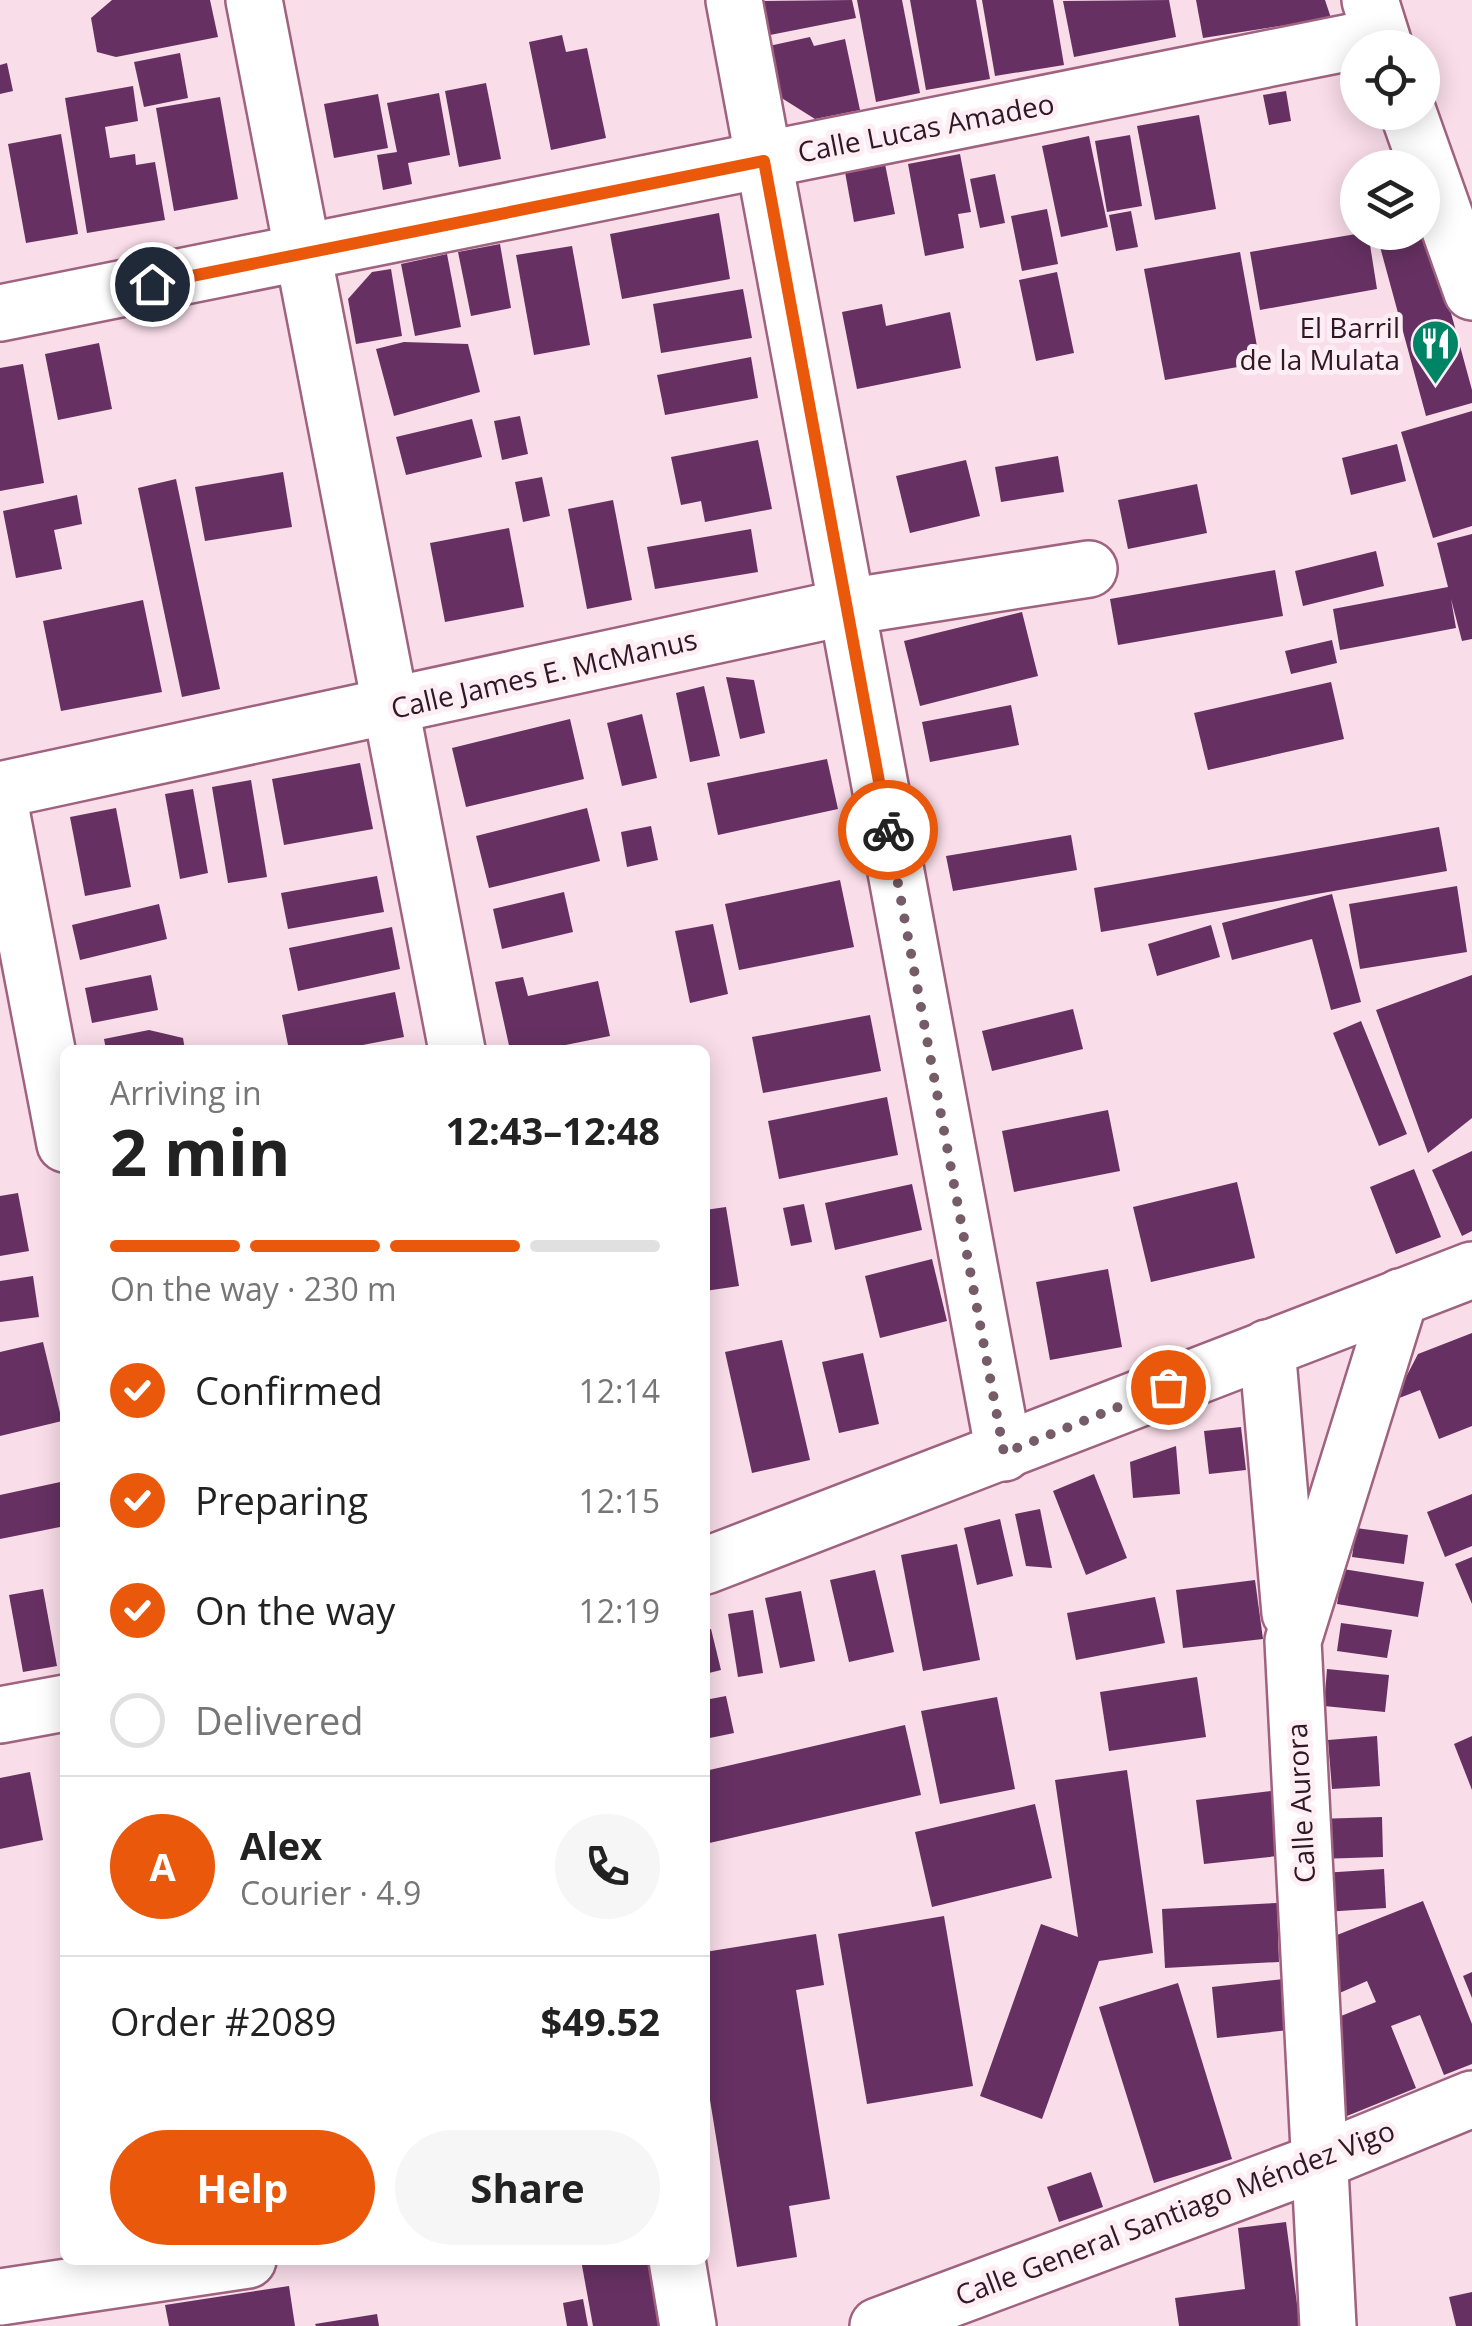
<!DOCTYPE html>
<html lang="en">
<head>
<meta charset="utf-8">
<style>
  body { margin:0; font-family:"Open Sans",sans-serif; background:#f6f6f6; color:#222; height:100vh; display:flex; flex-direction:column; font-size:38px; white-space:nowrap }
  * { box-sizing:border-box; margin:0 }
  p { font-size:32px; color:#767676 }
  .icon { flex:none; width:55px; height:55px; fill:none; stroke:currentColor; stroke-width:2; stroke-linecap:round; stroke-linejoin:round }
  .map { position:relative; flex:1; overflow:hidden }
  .drawer { position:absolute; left:60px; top:1045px; width:650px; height:1220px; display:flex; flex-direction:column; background:#fff; border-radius:15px; box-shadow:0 5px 25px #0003 }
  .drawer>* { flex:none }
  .controls { position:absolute; left:1340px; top:30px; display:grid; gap:20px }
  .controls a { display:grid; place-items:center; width:100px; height:100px; border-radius:50%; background:#fff; box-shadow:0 5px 25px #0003; font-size:50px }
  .pin { position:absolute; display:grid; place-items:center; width:85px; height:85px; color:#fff; margin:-42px; border:5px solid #fff; border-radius:50%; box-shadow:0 2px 10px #0007 }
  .courier { position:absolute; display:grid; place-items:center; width:100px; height:100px; margin:-50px; border:8px solid #ea580c; border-radius:50%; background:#fff; color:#222; box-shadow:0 2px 12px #0007 }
  .headline em { font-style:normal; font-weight:700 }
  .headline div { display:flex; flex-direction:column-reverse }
  .headline { display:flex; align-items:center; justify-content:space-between; height:170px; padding:0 50px }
  h1 { font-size:65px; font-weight:700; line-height:75px }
  .bar { display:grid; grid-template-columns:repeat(4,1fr); gap:15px 10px; align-content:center; height:120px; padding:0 50px }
  .bar i { height:12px; border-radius:8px; background:#e0e0e0 }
  .bar .current { background:#ea580c }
  .bar p { grid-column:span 4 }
  .line { display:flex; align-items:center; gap:25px; padding:0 50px; border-top:2px solid #e0e0e0 }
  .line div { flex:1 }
  .round { display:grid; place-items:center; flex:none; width:105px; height:105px; border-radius:52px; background:#f6f6f6 }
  ol { padding:0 50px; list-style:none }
  li { display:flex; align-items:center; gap:30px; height:110px }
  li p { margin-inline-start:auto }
  li .icon { padding:10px; border-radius:50%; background:#ea580c; color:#fff; stroke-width:4 }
  li:last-child { color:#767676 }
  li i { width:55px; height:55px; border:5px solid #e0e0e0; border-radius:50% }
  .primary-button { display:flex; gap:20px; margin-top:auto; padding:20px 50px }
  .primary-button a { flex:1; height:115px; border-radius:60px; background:#ea580c; color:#fff; font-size:40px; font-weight:700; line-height:115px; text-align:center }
  .primary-button a+a { background:#f6f6f6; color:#222 }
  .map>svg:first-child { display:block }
  .building { fill:#663162 }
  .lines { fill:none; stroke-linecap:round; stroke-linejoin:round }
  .minor-casing { stroke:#9f627f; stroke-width:60 }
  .major-casing { stroke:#9f627f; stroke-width:60 }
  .minor { stroke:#fff; stroke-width:55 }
  .major { stroke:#fff; stroke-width:55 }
  .done { stroke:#765c68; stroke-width:10; stroke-dasharray:0 18 }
  .route { stroke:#ea580c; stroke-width:12 }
  .labels { text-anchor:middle; stroke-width:10; stroke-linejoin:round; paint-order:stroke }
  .street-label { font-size:28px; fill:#301723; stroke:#fdeef4 }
  .poi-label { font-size:28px; fill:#301723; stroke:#fdeef4; text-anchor:end }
</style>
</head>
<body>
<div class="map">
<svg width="1472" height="2326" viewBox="0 0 1472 2326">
  <rect width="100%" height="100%" fill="#f9dde9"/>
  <g class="building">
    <path d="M112,0H210L218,37L116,57L97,52L91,18Z"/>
    <path d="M852,0L856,18L770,35L764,1Z"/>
    <path d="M857,0H902L920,93L876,102Z"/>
    <path d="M910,0H976L990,79L926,90Z"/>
    <path d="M982,0H1053L1064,65L995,76Z"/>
    <path d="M1169,0L1176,37L1074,57L1063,1Z"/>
    <path d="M1196,0H1325L1331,18L1203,38Z"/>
    <path d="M562,35L566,52L587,48L606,138L551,150L529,42Z"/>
    <path d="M810,37L814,46L845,39L860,110L815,119L780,97L769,46Z"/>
    <path d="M180,53L188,98L144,107L134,62Z"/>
    <path d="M7,63L13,91L0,94V65Z"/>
    <path d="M486,83L501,159L459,167L445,91Z"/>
    <path d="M133,86L138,121L105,127L110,158L135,154L136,165L155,162L165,220L87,233L65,98Z"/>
    <path d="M1286,91L1291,121L1269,125L1263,95Z"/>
    <path d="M439,93L450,155L408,163L412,184L383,190L377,155L397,152L387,103Z"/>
    <path d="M378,94L388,148L334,158L324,104Z"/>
    <path d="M220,97L238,199L174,211L156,108Z"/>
    <path d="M1199,115L1216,209L1155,220L1137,126Z"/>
    <path d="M61,134L78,234L26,243L8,144Z"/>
    <path d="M1130,135L1142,206L1107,212L1095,141Z"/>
    <path d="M1089,136L1108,227L1061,237L1042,146Z"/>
    <path d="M960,154L971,212L958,214L964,248L925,256L908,164Z"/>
    <path d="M885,164L895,214L854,222L845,172Z"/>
    <path d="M995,174L1005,223L980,228L970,179Z"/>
    <path d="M1047,209L1058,264L1022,271L1011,216Z"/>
    <path d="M1131,211L1138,247L1116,251L1109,215Z"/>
    <path d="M719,213L730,279L622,299L610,234Z"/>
    <path d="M1424,214L1472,390V403L1426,416L1376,232H1422Z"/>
    <path d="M1368,232L1377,289L1260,310L1250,252Z"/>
    <path d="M500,244L511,308L471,316L458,252Z"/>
    <path d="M572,246L590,345L534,355L516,255Z"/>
    <path d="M1240,252L1260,363L1165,380L1144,269Z"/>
    <path d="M447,254L461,327L415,336L401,264Z"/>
    <path d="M391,269L402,336L356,344L348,299L372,272Z"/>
    <path d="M1057,272L1074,353L1036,361L1019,280Z"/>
    <path d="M743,289L752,338L661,353L653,304Z"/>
    <path d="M882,304L886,326L950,312L961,368L857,389L842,312Z"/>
    <path d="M404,342L468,344L480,392L394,416L376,349Z"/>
    <path d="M99,343L112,409L58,420L45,354Z"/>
    <path d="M751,357L758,398L665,415L657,375Z"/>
    <path d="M23,364L44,483L0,491V368Z"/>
    <path d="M1472,411V526L1433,538L1401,432Z"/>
    <path d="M520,416L528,454L502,460L494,421Z"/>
    <path d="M472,419L482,457L406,475L396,437Z"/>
    <path d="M758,440L772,509L705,522L701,501L681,505L671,457Z"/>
    <path d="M1397,444L1406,481L1351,495L1342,458Z"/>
    <path d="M1058,456L1064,492L1001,502L995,467Z"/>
    <path d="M966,460L980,516L910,533L896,476Z"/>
    <path d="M283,472L292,527L205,541L195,487Z"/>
    <path d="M542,477L550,516L523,522L515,482Z"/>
    <path d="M176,479L220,689L182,697L138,488Z"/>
    <path d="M1197,484L1207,533L1128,549L1118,500Z"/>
    <path d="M77,495L82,524L54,530L62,569L16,578L3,511Z"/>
    <path d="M613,500L632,600L587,609L568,509Z"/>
    <path d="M509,528L524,607L445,622L430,543Z"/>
    <path d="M751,529L758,572L655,589L647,547Z"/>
    <path d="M1472,534V639L1462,641L1451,599L1456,628L1340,650L1333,609L1448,587L1437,543Z"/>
    <path d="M1376,551L1384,586L1303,606L1295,571Z"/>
    <path d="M1275,570L1283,616L1118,645L1110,599Z"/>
    <path d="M143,600L162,692L61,711L43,621Z"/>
    <path d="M1022,612L1038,676L920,706L904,641Z"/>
    <path d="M1332,640L1337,663L1291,674L1285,651Z"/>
    <path d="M726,677L754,680L765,733L740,739Z"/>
    <path d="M1331,682L1344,739L1208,770L1194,713Z"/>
    <path d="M704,686L720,756L690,762L676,693Z"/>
    <path d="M1011,705L1019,745L930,762L922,722Z"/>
    <path d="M642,714L657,778L622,786L607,723Z"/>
    <path d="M570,719L584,779L466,807L452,748Z"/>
    <path d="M827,759L838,809L718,835L707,783Z"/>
    <path d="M360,763L373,829L284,845L272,779Z"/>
    <path d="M251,780L267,877L228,883L212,787Z"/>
    <path d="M193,789L208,873L180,879L165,794Z"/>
    <path d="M116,808L131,887L85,896L70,817Z"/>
    <path d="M587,808L600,861L489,888L476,836Z"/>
    <path d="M651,826L658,860L627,867L621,832Z"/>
    <path d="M1439,827L1447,871L1101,932L1094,888Z"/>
    <path d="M1071,835L1077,870L953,891L946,856Z"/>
    <path d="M377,876L384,912L288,929L281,893Z"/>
    <path d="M840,880L854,947L739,970L725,904Z"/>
    <path d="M1457,886L1467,952L1360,969L1349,904Z"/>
    <path d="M564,892L573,932L502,949L493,909Z"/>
    <path d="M1332,894L1361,1002L1331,1010L1312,939L1232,960L1222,923Z"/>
    <path d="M159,904L167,939L80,960L72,925Z"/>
    <path d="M713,924L728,994L690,1003L675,931Z"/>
    <path d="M1211,925L1220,957L1157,976L1148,944Z"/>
    <path d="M392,927L400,969L298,991L289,948Z"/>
    <path d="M151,975L158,1010L92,1023L85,988Z"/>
    <path d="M1472,975V1118L1428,1153L1376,1010Z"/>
    <path d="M523,977L528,996L598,981L610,1036L541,1050H510L495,982Z"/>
    <path d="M395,992L404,1037L337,1050H289L282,1015Z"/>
    <path d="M1073,1009L1083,1049L992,1071L982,1031Z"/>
    <path d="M870,1015L881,1071L763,1093L752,1037Z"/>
    <path d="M1361,1021L1407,1134L1379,1146L1333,1033Z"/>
    <path d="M149,1030L183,1038L185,1050H106L104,1039Z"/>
    <path d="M887,1097L898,1155L779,1179L768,1121Z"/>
    <path d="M1108,1110L1120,1171L1014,1192L1002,1131Z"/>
    <path d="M1472,1151V1231L1462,1236L1432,1170Z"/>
    <path d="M1414,1169L1441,1237L1396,1254L1370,1187Z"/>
    <path d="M1237,1182L1255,1258L1151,1282L1133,1207Z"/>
    <path d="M912,1184L922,1230L835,1250L825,1203Z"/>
    <path d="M18,1193L29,1251L0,1256V1196Z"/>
    <path d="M804,1204L812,1242L791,1246L783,1208Z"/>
    <path d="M726,1207L739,1286L705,1291V1210Z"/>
    <path d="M932,1259L947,1321L880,1338L865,1276Z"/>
    <path d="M1108,1269L1122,1347L1050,1360L1036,1282Z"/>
    <path d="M33,1276L39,1317L0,1322V1281Z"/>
    <path d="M1472,1333V1426L1439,1439L1420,1390L1394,1400L1418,1354Z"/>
    <path d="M782,1340L810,1460L752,1473L725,1352Z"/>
    <path d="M43,1342L62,1421L0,1436V1352Z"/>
    <path d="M863,1353L879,1424L839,1433L822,1362Z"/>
    <path d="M1241,1427L1246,1470L1209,1474L1204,1431Z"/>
    <path d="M1176,1446L1180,1494L1133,1498L1130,1462Z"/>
    <path d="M1094,1474L1127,1558L1086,1575L1053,1491Z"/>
    <path d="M65,1481V1526L0,1539V1495Z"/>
    <path d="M1472,1494V1546L1445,1557L1427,1512Z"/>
    <path d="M1040,1509L1052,1568L1026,1566L1015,1514Z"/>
    <path d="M1000,1519L1013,1576L977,1585L964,1528Z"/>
    <path d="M1356,1528L1408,1535L1404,1564L1352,1557Z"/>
    <path d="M957,1544L980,1660L923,1671L901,1555Z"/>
    <path d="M1472,1557V1604L1455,1564Z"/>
    <path d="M1343,1569L1424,1582L1418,1617L1337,1604Z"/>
    <path d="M875,1570L894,1652L849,1662L830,1580Z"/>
    <path d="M1255,1580L1263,1639L1183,1648L1176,1590Z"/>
    <path d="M43,1589L57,1666L23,1672L9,1595Z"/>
    <path d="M801,1591L815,1661L780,1668L765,1598Z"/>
    <path d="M1155,1597L1165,1643L1076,1660L1067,1613Z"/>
    <path d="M753,1610L763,1673L738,1677L728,1614Z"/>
    <path d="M1341,1623L1392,1630L1387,1658L1337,1651Z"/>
    <path d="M711,1629L721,1670L705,1674V1630Z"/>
    <path d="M1327,1669L1389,1675L1385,1712L1324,1706Z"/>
    <path d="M1197,1677L1206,1737L1109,1751L1100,1692Z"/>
    <path d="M726,1696L734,1733L705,1739V1700Z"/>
    <path d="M997,1697L1015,1789L940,1804L921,1711Z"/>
    <path d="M905,1725L921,1795L705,1844V1771Z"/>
    <path d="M1377,1736L1380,1786L1332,1789L1328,1740Z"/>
    <path d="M1472,1736V1790L1454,1744Z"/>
    <path d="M1127,1770L1153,1953L1099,1961L1042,2119L980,2096L1041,1924L1078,1937L1055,1780Z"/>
    <path d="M30,1772L43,1840L0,1849V1778Z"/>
    <path d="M1271,1791L1278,1856L1204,1864L1196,1800Z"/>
    <path d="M1035,1804L1052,1878L932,1907L915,1832Z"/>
    <path d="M1382,1817L1383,1857L1317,1859L1315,1819Z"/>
    <path d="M1384,1869L1386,1908L1324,1912L1322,1873Z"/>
    <path d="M1423,1901L1472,2024V2064L1444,2075L1420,2015L1391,2026L1416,2088L1342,2118L1336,2018L1376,2002L1367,1981L1335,1995L1332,1937Z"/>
    <path d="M1277,1903L1279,1962L1165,1968L1162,1909Z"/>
    <path d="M944,1916L973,2086L867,2104L838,1934Z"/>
    <path d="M816,1934L824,1985L796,1990L830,2199L789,2206L797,2257L737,2267L705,2069V1952Z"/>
    <path d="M1472,1972V1998L1463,1976Z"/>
    <path d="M1284,1979L1289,2030L1217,2038L1212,1987Z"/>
    <path d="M1178,1983L1232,2159L1154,2183L1099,2007Z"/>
    <path d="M1091,2172L1103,2207L1059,2222L1047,2187Z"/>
    <path d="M1286,2222L1300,2326H1179L1175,2298L1245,2289L1238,2228Z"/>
    <path d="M581,2260H656L668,2326H593Z"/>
    <path d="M289,2286L295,2326H169L165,2305Z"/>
    <path d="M1472,2292V2326H1456L1449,2297Z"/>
    <path d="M583,2299L588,2326H567L563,2303Z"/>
    <path d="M377,2314L379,2326H316L315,2324Z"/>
  </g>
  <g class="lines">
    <defs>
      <g id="minor">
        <path d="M254,0L457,1050"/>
        <path d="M734,0L1004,1453"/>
        <path d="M0,313L1381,36"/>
        <path d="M0,790L847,607L1089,569"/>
        <path d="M0,805L65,1144"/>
        <path d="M1267,1348L1290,1613"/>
        <path d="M705,1566L1472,1270"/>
        <path d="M0,1715L65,1703"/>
        <path d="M677,2260L688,2326"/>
        <path d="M0,2297L248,2260"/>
        <path d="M878,2326L1318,2162L1472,2099"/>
        <path d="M1328,2326L1293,1641L1400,1297"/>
      </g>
      <g id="major">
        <path d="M1370,0L1385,48"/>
        <path d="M1408,112L1472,292"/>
      </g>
    </defs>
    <use href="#minor" class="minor-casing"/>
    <use href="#major" class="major-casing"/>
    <use href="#minor" class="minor"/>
    <use href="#major" class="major"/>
  </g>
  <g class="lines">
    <path class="done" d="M888,830L1004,1453L1168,1387"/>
    <path class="route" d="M152,284L764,161L888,830"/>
  </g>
  <defs>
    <symbol id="restaurant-pin" viewBox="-11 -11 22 30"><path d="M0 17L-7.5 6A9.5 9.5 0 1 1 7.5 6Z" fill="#008466" stroke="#fdeef4"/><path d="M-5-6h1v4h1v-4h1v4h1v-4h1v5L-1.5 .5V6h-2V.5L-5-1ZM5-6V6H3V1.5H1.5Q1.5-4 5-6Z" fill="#fff"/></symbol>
  </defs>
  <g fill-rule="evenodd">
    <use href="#restaurant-pin" x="1408" y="316" width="55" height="75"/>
  </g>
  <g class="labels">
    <g class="street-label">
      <text transform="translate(926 128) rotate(-11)" y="10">Calle Lucas Amadeo</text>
      <text transform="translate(544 674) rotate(-13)" y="10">Calle James E. McManus</text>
      <text transform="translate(1301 1803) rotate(-93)" y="10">Calle Aurora</text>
      <text transform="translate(1175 2213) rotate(-21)" y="10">Calle General Santiago Méndez Vigo</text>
    </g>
    <g class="poi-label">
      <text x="1400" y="338">El Barril<tspan x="1400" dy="32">de la Mulata</tspan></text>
    </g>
  </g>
</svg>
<div class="controls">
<a><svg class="icon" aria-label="locate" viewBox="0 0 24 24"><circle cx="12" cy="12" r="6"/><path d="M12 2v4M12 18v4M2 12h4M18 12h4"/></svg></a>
<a><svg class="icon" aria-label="layers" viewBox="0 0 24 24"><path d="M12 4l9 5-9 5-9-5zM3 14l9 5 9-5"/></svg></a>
</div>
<div class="pin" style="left:1168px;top:1387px;background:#ea580c"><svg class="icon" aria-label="bag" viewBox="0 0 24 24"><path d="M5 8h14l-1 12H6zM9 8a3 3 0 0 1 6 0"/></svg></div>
<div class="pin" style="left:152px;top:284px;background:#1f2937"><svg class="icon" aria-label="home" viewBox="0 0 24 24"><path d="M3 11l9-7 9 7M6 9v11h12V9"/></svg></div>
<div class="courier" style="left:888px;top:830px"><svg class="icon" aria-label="bike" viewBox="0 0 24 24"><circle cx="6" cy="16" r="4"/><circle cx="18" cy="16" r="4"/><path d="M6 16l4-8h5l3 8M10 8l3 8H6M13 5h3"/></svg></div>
<section class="drawer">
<div class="headline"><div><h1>2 min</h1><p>Arriving in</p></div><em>12:43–12:48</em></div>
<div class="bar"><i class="current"></i><i class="current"></i><i class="current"></i><i></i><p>On the way · 230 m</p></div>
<ol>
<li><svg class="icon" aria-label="check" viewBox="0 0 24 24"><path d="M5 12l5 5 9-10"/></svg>Confirmed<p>12:14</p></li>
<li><svg class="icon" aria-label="check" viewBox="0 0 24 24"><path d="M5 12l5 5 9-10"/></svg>Preparing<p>12:15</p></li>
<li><svg class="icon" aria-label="check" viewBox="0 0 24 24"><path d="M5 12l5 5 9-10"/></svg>On the way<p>12:19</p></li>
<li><i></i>Delivered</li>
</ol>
<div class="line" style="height:180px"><b class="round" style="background:#ea580c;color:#fff">A</b><div><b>Alex</b><p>Courier · 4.9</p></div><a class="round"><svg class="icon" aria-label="phone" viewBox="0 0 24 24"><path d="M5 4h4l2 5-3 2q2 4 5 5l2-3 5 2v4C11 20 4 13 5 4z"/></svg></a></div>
<div class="line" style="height:130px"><div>Order #2089</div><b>$49.52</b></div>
<div class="primary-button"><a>Help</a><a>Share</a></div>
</section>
</div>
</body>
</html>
